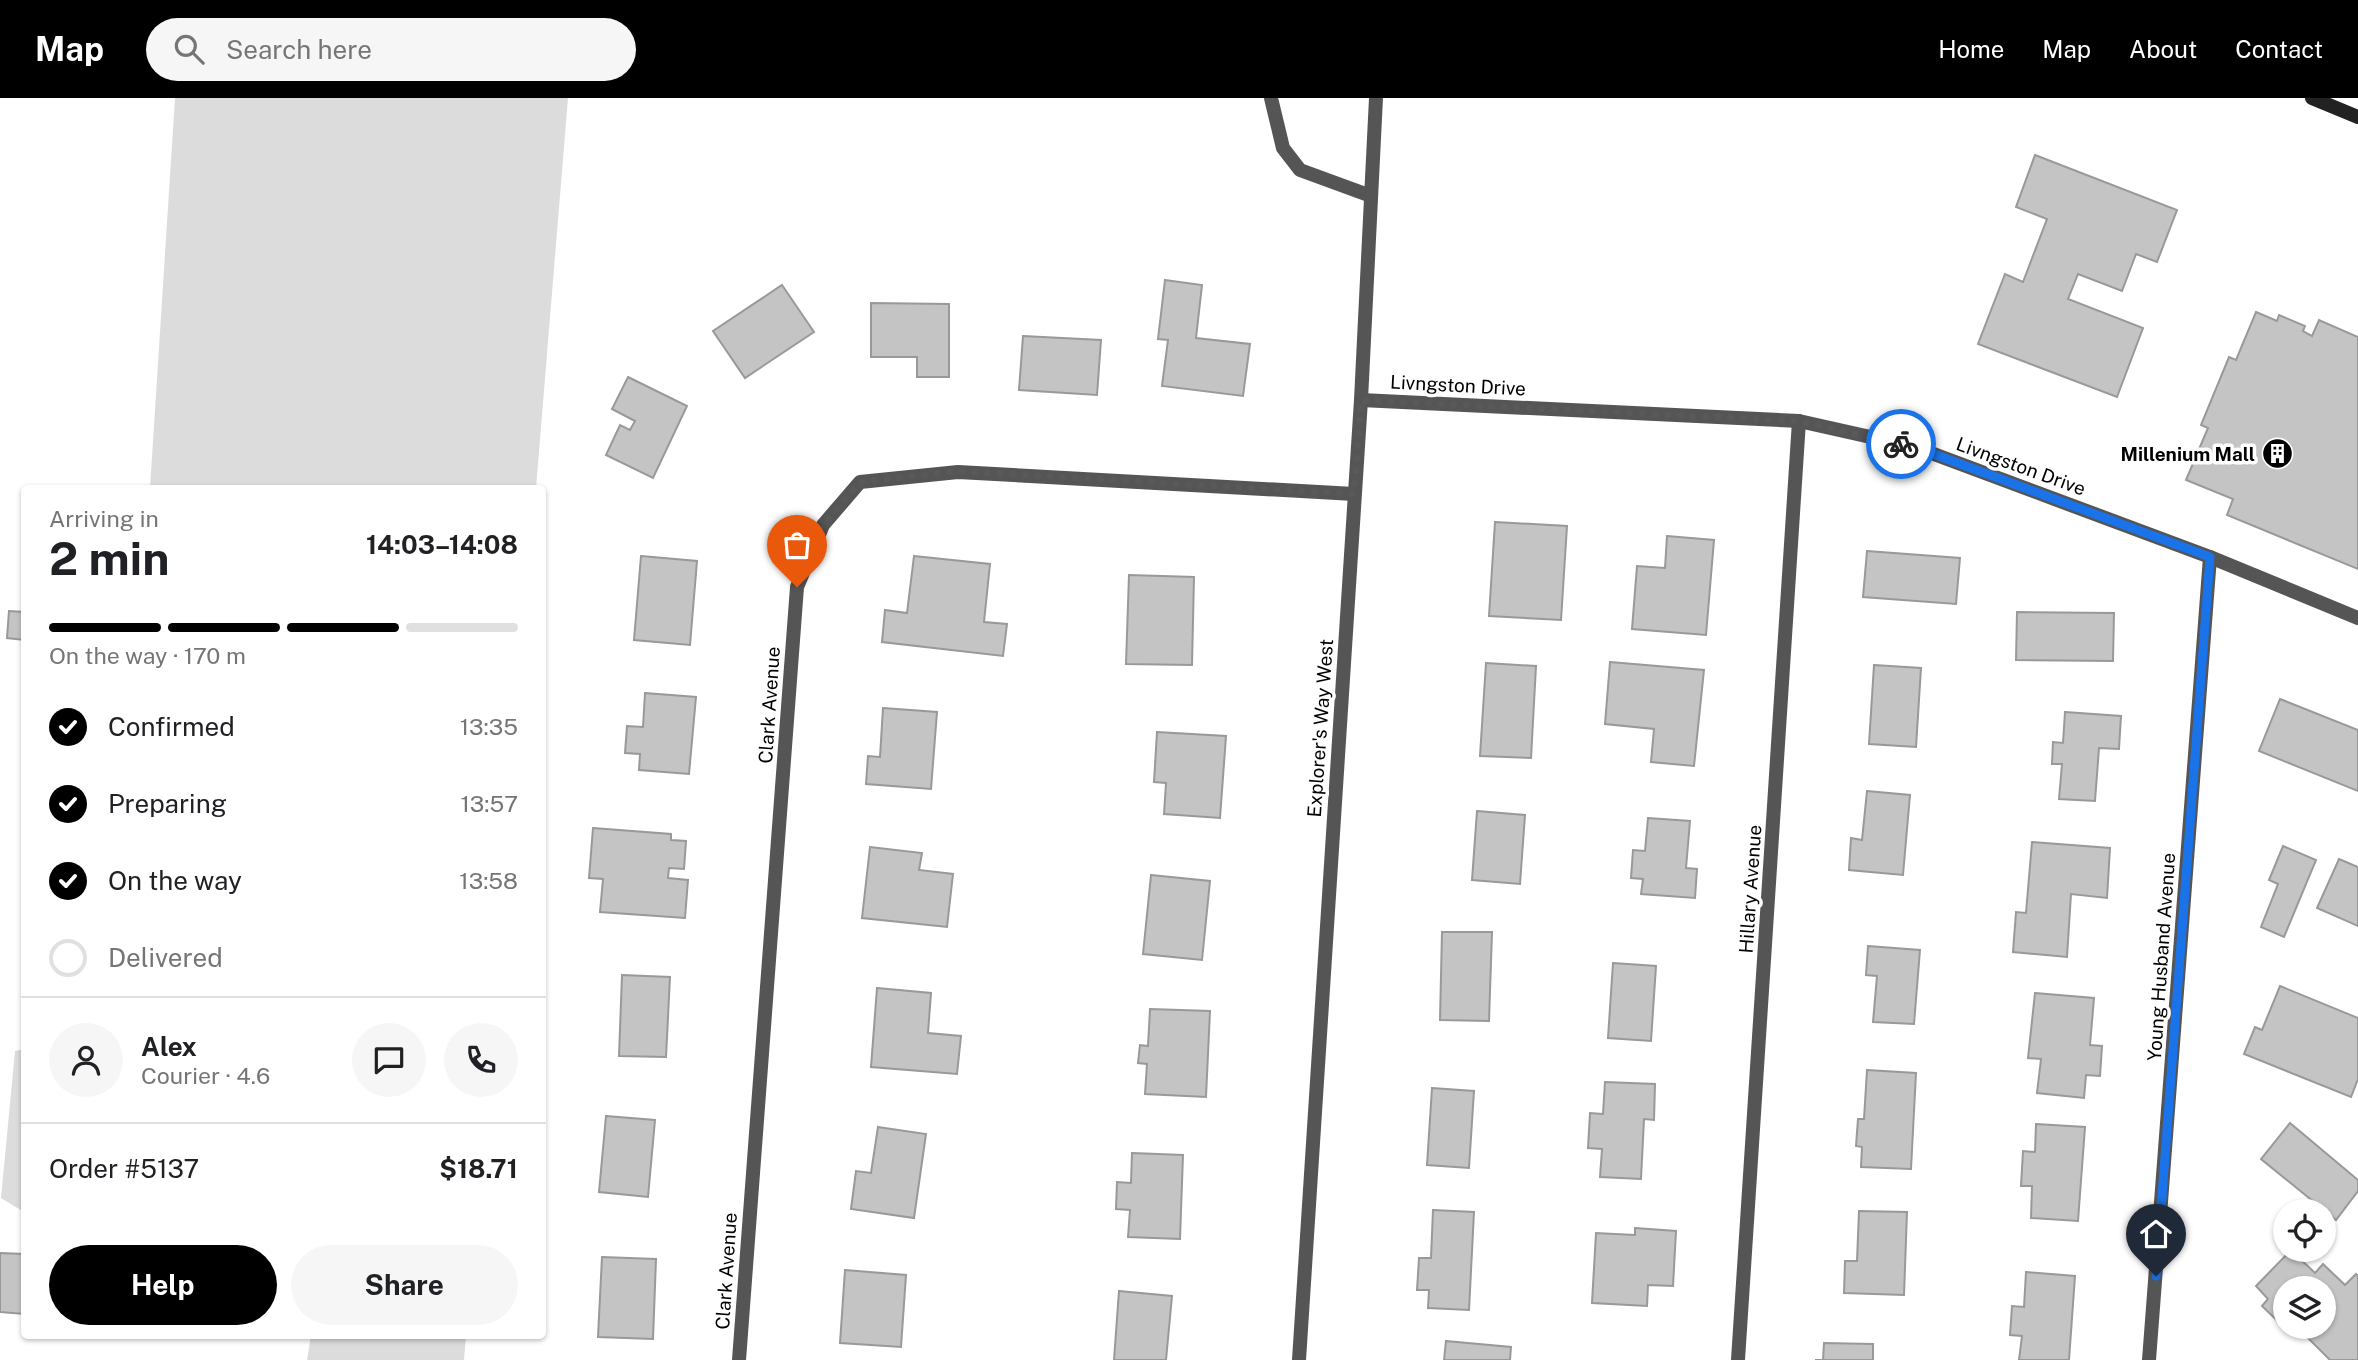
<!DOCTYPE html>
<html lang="en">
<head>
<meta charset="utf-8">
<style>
  body { margin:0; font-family:"Public Sans",sans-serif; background:#f6f6f6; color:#202124; height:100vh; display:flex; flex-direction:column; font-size:26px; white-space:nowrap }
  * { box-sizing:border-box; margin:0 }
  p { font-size:23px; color:#757577 }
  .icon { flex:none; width:38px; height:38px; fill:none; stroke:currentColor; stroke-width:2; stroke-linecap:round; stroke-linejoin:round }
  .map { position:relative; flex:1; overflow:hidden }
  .drawer { position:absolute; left:21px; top:387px; width:525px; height:854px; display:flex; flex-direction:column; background:#fff; border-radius:7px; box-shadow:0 2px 5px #0004 }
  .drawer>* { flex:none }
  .buttons { position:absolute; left:2273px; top:1101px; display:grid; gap:14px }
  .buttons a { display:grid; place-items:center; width:63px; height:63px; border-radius:50%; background:#fff; box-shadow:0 2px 5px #0004; font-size:35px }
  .pin { position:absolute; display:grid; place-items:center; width:60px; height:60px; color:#fff; margin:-72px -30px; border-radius:50% 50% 50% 0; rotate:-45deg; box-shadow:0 0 7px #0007 }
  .pin .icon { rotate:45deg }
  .courier { position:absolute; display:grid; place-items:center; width:70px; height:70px; margin:-35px; border:5px solid #1a73e8; border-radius:50%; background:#fff; color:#222; box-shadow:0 2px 9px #0007 }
  .headline em { font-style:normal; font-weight:700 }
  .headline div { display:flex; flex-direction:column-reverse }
  .headline { display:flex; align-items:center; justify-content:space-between; height:119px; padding:0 28px }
  h1 { font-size:46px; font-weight:700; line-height:52px }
  .bar { display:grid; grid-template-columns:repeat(4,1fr); gap:10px 7px; align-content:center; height:84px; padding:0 28px }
  .bar i { height:9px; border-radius:5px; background:#e0e0e0 }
  .bar .on { background:#000 }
  .bar p { grid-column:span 4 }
  .line { display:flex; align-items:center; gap:18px; padding:0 28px; border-top:2px solid #e0e0e0 }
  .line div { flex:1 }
  .round { display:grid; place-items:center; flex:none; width:74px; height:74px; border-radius:37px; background:#f6f6f6 }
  ol { padding:0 28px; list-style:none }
  li { display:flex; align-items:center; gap:21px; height:77px }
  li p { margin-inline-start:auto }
  li .icon { padding:7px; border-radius:50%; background:#000; color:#fff; stroke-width:4 }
  li:last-child { color:#757577 }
  li i { width:38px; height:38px; border:4px solid #e0e0e0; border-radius:50% }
  .primary-button { display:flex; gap:14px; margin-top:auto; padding:14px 28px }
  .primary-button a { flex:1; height:80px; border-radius:42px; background:#000; color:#fff; font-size:28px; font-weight:700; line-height:80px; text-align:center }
  .primary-button a+a { background:#f6f6f6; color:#202124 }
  header { display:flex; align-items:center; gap:42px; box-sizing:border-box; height:98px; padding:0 35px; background:#000; color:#fff }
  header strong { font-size:33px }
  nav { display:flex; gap:38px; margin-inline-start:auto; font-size:24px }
  .search { width:490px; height:63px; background:#f6f6f6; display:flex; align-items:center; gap:18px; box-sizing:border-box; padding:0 24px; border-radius:38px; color:#757577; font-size:26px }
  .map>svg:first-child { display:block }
  .green { fill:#dcdcdc }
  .building { fill:#c4c4c4; stroke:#999; stroke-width:2; fill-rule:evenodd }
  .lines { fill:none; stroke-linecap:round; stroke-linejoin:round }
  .service { stroke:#555; stroke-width:14 }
  .minor { stroke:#555; stroke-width:14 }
  .secondary { stroke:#222; stroke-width:14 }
  .done { stroke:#595959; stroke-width:7; stroke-dasharray:0 12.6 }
  .route { stroke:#1a73e8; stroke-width:9 }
  .labels { text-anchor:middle; stroke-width:7; stroke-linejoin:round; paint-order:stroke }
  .street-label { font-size:19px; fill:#000; stroke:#fff }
  .poi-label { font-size:19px; font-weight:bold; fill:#000; stroke:#fff; text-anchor:end }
</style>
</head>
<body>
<header>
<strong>Map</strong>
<div class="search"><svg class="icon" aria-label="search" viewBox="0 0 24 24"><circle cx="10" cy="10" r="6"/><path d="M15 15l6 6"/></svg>Search here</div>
<nav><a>Home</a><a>Map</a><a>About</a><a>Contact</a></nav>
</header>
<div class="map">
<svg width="2358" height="1262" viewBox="0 0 2358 1262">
  <rect width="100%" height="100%" fill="#fff"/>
  <g class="green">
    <path d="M175,0H568L536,390H150Z"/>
    <path d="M24,951V1114L1,1100L15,953Z"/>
    <path d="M311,1237H466L464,1262H307Z"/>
  </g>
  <g class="building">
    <path d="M2035,57L2177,112L2157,164L2136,156L2122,193L2078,176L2068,201L2143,230L2117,299L1978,246L2005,176L2023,184L2047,121L2016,109Z"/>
    <path d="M1165,182L1202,187L1196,240L1250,246L1243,298L1162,288L1168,242L1158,241Z"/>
    <path d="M782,187L814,234L745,280L713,233Z"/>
    <path d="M871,205L949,206V279H917V259H871Z"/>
    <path d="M2256,214L2277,223L2279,217L2305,228L2303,233L2312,238L2319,222L2358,239V471L2227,417L2233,401L2186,382L2208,330L2201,327L2229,259L2236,262Z"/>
    <path d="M1023,238L1101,242L1097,297L1019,292Z"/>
    <path d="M628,279L687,308L653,380L606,357L620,327L630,332L635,323L612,311Z"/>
    <path d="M1495,424L1567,428L1561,522L1489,518Z"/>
    <path d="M1667,438L1714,442L1706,537L1632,531L1637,468L1665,470Z"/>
    <path d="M1867,453L1960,460L1956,506L1863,499Z"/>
    <path d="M641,458L697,463L690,547L634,542Z"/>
    <path d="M914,458L990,466L984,524L1007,526L1003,558L882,544L885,512L907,515Z"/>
    <path d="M1129,477L1194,479L1192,567L1126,566Z"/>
    <path d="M9,513L24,514V542L7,540Z"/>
    <path d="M2017,514L2114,515L2113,563L2016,562Z"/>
    <path d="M1610,564L1704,572L1694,668L1651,664L1654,631L1605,626Z"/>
    <path d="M1486,565L1536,568L1531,660L1480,658Z"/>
    <path d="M1874,567L1921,570L1916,649L1869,646Z"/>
    <path d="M645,595L696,599L689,676L639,672L640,656L625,655L627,628L643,629Z"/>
    <path d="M2280,601L2358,632V693L2259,653Z"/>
    <path d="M883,610L937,614L931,691L866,686L868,658L880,659Z"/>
    <path d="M2065,614L2121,618L2119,651L2099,650L2095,703L2059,701L2062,666H2052L2053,644L2063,645Z"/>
    <path d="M1157,634L1226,638L1220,720L1164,716L1166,685L1154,684Z"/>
    <path d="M1867,693L1910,697L1903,777L1849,772L1851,740L1862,742Z"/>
    <path d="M1477,713L1525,717L1520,786L1472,782Z"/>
    <path d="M1648,720L1690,723L1686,770L1697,771L1695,800L1641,796L1643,781L1631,780L1633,752L1645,753Z"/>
    <path d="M593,730L671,736V742L686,743L684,771L669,770L668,780L688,782L685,820L600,814L603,781L589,780Z"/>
    <path d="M2032,744L2110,750L2107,800L2071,796L2067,859L2013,854L2016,814L2026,815Z"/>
    <path d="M2283,748L2316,762L2284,839L2261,829L2278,786L2269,782Z"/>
    <path d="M870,749L922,755L919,772L953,776L947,829L862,820Z"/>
    <path d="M2339,761L2358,769V828L2317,810Z"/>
    <path d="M1151,777L1210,783L1202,862L1143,856Z"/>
    <path d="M1442,834H1492L1489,923L1440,922Z"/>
    <path d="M1868,848L1920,852L1914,926L1873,924L1877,878L1866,877Z"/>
    <path d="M1613,865L1656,868L1651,943L1608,940Z"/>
    <path d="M622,877L670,879L666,959L619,958Z"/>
    <path d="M2280,888L2358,920V981L2351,999L2244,956L2255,929L2262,932Z"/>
    <path d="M877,890L931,895L928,935L961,938L957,976L871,969Z"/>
    <path d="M2035,895L2094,900L2090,947L2102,948L2100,978L2086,977L2084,1000L2037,995L2041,961L2028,960Z"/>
    <path d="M1150,911L1210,913L1206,999L1145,996L1147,966L1138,965L1140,947L1148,948Z"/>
    <path d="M1867,972L1916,975L1911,1071L1861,1069L1862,1049L1856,1048L1858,1021H1864Z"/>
    <path d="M1605,984L1655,986L1654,1022L1644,1021L1641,1081L1600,1079L1602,1051L1588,1050L1590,1015L1603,1016Z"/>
    <path d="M1432,990L1474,993L1469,1070L1427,1067Z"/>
    <path d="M606,1018L655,1022L648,1099L599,1094Z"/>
    <path d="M2290,1025L2358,1082V1093L2336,1122L2261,1061Z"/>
    <path d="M2036,1026L2085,1029L2078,1123L2031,1120L2032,1088H2021L2023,1053L2035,1054Z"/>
    <path d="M878,1029L926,1036L914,1120L851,1111L856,1073L871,1075Z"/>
    <path d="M1132,1055L1183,1057L1180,1141L1128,1139L1130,1112L1116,1111L1117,1084L1131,1085Z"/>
    <path d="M1433,1112L1474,1114L1469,1212L1428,1210L1429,1192H1417L1419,1160H1431Z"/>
    <path d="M1859,1113L1907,1114L1904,1197L1844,1195L1845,1163H1857Z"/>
    <path d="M1635,1130L1676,1133L1673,1188L1648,1187L1647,1208L1592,1205L1596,1135L1635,1137Z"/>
    <path d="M2291,1152L2315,1175L2323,1166L2345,1187L2356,1176L2358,1178V1262H2330L2297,1229L2290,1235L2262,1208L2268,1201L2256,1188ZM2286,1190H2324V1228H2286Z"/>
    <path d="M0,1155L24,1156V1216L0,1214Z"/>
    <path d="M602,1159L656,1161L653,1241L598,1239Z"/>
    <path d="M845,1172L906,1177L901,1249L840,1245Z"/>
    <path d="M2026,1174L2075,1178L2069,1262H2019L2022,1238L2010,1237L2012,1208L2024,1209Z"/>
    <path d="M1119,1193L1172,1198L1166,1262H1114Z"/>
    <path d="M1446,1243L1511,1249L1510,1262H1444Z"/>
    <path d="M1824,1245L1873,1246V1262H1815H1823Z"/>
  </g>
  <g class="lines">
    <path class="service" d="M1271,0L1283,50L1300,72L1371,98"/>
    <g class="minor">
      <path d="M1361,302L1799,323L1915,349L2210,459L2358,520"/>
      <path d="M739,1262L797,489L823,427L860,384L958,374L1354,396"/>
      <path d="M1299,1262L1361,302L1376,0"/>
      <path d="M1738,1262L1799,323"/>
      <path d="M2149,1262L2210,459"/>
    </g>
    <path class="secondary" d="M2312,0L2358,19"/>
  </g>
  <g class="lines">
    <path class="done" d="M797,489L823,427L860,384L958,373L1354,396L1361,302L1799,323L1901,346"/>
    <path class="route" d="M1901,346L1915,349L2210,459L2156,1178"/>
  </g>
  <defs>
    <symbol id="building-disc" viewBox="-11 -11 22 22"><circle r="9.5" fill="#000" stroke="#fff"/><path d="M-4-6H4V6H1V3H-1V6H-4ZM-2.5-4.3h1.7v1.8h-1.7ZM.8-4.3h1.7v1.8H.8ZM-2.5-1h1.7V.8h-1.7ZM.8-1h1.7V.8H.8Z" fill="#fff"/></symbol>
  </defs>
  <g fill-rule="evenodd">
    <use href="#building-disc" x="2260" y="338" width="35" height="35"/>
  </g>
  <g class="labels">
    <g class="street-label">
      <text transform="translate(1458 287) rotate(3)" y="7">Livngston Drive</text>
      <text transform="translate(2021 368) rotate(20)" y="7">Livngston Drive</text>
      <text transform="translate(769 607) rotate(-86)" y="7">Clark Avenue</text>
      <text transform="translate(1320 630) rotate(-86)" y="7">Explorer's Way West</text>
      <text transform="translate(1750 791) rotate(-86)" y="7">Hillary Avenue</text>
      <text transform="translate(2161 859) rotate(-86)" y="7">Young Husband Avenue</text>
      <text transform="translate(726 1173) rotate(-86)" y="7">Clark Avenue</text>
    </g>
    <g class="poi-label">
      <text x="2255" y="363">Millenium Mall</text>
    </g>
  </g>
</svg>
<div class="buttons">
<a><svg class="icon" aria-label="locate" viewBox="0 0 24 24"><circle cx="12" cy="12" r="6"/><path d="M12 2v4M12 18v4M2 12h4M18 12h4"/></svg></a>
<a><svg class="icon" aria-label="layers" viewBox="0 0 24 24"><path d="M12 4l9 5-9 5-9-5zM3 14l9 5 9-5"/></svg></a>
</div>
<div class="pin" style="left:797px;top:489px;background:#ea580c"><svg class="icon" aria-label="bag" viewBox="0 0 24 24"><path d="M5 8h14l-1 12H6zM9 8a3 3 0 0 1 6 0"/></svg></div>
<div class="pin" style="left:2156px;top:1178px;background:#1f2937"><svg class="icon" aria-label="home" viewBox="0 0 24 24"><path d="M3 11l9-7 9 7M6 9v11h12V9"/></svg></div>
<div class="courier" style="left:1901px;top:346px"><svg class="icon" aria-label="bike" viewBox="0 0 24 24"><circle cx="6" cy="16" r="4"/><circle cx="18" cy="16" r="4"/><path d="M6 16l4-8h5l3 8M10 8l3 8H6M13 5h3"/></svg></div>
<section class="drawer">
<div class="headline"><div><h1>2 min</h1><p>Arriving in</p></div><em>14:03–14:08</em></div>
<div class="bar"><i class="on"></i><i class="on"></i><i class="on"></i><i></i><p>On the way · 170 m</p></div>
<ol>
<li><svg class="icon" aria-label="check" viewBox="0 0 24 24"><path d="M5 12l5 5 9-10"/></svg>Confirmed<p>13:35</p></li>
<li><svg class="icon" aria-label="check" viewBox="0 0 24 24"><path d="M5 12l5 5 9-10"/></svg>Preparing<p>13:57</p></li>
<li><svg class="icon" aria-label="check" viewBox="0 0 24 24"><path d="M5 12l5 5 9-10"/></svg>On the way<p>13:58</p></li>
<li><i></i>Delivered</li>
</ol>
<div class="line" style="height:126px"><a class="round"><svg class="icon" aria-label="person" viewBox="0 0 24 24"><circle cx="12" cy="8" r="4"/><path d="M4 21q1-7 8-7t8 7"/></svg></a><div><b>Alex</b><p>Courier · 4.6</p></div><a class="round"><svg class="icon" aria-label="chat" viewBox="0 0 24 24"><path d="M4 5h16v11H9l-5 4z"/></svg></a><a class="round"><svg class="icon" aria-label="phone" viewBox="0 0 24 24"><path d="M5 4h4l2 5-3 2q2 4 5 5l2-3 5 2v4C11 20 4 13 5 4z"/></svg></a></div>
<div class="line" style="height:91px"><div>Order #5137</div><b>$18.71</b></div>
<div class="primary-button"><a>Help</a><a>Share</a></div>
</section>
</div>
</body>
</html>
